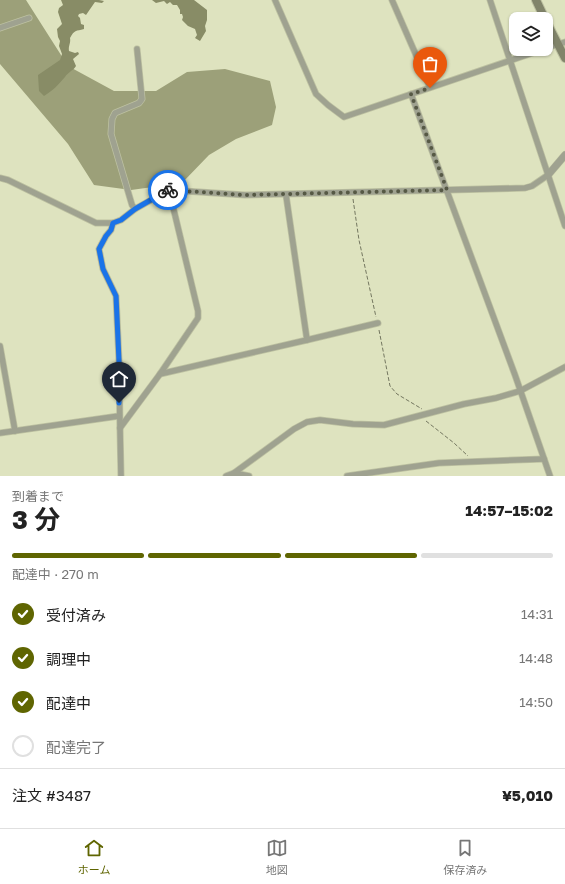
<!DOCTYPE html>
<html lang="ja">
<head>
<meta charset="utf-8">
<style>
  body { margin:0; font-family:"Golos Text","Noto Sans JP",sans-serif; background:#f2f2f2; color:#222; height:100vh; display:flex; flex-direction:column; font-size:15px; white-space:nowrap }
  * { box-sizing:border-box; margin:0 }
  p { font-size:13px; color:#767676 }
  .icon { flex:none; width:22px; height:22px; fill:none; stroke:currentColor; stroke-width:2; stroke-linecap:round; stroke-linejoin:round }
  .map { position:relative; height:476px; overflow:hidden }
  .details { display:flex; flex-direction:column; background:#fff; flex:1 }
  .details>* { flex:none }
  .controls { position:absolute; left:509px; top:12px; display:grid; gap:8px }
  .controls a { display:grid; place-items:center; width:44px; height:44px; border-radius:8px; background:#fff; box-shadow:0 1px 3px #0004; font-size:20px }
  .pin { position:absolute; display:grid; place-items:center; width:34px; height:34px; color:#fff; margin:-41px -17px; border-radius:50% 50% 50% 0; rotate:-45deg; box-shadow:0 0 4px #0007 }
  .pin .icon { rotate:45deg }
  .courier { position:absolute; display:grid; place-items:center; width:40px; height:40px; margin:-20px; border:3px solid #1a73e8; border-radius:50%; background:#fff; color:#222; box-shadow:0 1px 5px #0007 }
  .head em { font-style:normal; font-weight:700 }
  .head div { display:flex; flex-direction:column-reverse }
  .head { display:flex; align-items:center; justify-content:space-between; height:68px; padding:0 12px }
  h1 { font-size:26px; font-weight:700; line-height:30px }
  .bar { display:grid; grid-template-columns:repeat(4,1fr); gap:6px 4px; align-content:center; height:48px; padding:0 12px }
  .bar i { height:5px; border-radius:3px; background:#e0e0e0 }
  .bar .selected { background:#5f6501 }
  .bar p { grid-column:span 4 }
  .line { display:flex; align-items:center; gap:10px; padding:0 12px; border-top:1px solid #e0e0e0 }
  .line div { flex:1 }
  ol { padding:0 12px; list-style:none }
  li { display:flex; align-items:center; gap:12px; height:44px }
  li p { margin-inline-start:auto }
  li .icon { padding:4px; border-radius:50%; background:#5f6501; color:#fff; stroke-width:4 }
  li:last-child { color:#767676 }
  li i { width:22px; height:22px; border:2px solid #e0e0e0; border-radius:50% }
  .dock { display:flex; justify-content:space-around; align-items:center; height:56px; border-top:1px solid #e0e0e0; background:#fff; font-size:11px; color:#767676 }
  .dock a { display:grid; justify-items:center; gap:2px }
  .dock .selected { color:#5f6501 }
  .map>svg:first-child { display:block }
  .forest { fill:#9ca079 }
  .water { fill:#888c66 }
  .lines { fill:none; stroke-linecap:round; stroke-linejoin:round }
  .minor-casing { stroke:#bdc1a1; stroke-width:7 }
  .tertiary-casing { stroke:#bdc1a1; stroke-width:8 }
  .secondary-casing { stroke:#bdc1a1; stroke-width:10 }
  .path { stroke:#747760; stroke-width:1; stroke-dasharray:4 2; stroke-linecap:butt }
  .minor { stroke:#9fa290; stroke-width:5.5 }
  .tertiary { stroke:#9fa290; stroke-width:7 }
  .secondary { stroke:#81846a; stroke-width:8 }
  .done { stroke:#565945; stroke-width:4; stroke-dasharray:0 7.2 }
  .route { stroke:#1a73e8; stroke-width:5 }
</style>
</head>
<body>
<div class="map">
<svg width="565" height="476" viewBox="0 0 565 476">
  <rect width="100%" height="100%" fill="#dee3bf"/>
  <path class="forest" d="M0,0H26L68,66L114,91H156L187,72L225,69L270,81L276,107L272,125L236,139L209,155L182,183L131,190L94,185L68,144L0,64Z"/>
  <g class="water">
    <path d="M61,0H99L104,1L102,3L95,2L86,15L83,13L79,14L78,16L80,18L81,24L84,25V29C76,31 74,30 70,38C71,43 68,46 69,51L75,53L78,52L79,54L73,59L76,66C73,71 68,72 65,77C57,86 55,89 44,96L39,91L38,75L60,60L62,54L59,46L60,41L58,37L57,29L62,24L58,12L59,8L63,5Z"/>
    <path d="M152,0H194L207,10V20L205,26L206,31L200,41L195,38L197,35L195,29L188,26L182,20L183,17L182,14H180V10L177,5H173L170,2L167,4L164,1L156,3Z"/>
  </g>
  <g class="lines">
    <defs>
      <g id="minor">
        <path d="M275,0L316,94L328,105L344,117L544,49"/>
        <path d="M392,0L430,87"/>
        <path d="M490,0L565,226"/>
        <path d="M0,28L29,18"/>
        <path d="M546,48L565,42"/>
        <path d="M411,94L515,375L550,476"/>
        <path d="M0,178L8,180L96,223H113L121,220L135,209L169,190L245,195L525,188L532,186L548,175"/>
        <path d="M135,209L132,205L111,134L112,119L115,113L139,103L142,99L137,49"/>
        <path d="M113,223L111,230L106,236L99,249L103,269L116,296L119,361L120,428"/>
        <path d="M307,340L378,323"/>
        <path d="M0,346L15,431"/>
        <path d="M160,374L198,318V311L169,190"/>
        <path d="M0,433L119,416"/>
        <path d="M234,473L294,429L307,422L320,420L353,424L384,425L464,404L496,398L520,391L565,367"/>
        <path d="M121,476L120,428L160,374L307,340L286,195"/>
        <path d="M226,476L234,473L249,476"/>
        <path d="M347,476L439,463L544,459"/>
      </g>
      <path id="tertiary" d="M548,175L565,155"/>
      <g id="secondary">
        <path d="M536,0L545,19"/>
        <path d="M546,21L565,58"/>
      </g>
    </defs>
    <use href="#minor" class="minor-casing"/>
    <use href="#tertiary" class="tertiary-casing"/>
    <use href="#secondary" class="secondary-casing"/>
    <g class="path">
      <path d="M353,199L359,240L376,317"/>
      <path d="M379,330L390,386L397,394L422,409"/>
      <path d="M426,421L454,443L468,456"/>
    </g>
    <use href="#minor" class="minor"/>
    <use href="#tertiary" class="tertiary"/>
    <use href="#secondary" class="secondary"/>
  </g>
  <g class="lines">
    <path class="done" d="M168,190L245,195L447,190L411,94L430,88"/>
    <path class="route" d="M119,403V361L116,296L103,269L99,249L106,236L111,230L113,223L121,220L135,209L168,190"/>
  </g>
</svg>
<div class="controls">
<a><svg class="icon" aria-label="layers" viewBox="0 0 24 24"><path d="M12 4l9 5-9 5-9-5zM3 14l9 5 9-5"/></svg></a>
</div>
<div class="pin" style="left:430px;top:88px;background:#ea580c"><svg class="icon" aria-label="bag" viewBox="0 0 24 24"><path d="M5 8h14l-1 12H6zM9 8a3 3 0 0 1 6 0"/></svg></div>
<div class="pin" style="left:119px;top:403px;background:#1f2937"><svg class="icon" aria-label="home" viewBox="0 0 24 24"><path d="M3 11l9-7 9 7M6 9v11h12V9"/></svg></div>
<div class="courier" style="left:168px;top:190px"><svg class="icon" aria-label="bike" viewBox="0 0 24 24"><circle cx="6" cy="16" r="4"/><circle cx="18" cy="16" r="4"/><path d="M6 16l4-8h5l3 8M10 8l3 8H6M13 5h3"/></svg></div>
</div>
<section class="details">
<div class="head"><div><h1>3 分</h1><p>到着まで</p></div><em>14:57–15:02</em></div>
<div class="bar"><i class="selected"></i><i class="selected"></i><i class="selected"></i><i></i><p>配達中 · 270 m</p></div>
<ol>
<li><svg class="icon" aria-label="check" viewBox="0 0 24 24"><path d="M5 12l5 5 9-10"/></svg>受付済み<p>14:31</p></li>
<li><svg class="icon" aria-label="check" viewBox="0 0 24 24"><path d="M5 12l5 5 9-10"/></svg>調理中<p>14:48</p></li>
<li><svg class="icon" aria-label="check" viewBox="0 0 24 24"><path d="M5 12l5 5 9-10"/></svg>配達中<p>14:50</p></li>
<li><i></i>配達完了</li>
</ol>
<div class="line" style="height:52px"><div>注文 #3487</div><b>¥5,010</b></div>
</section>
<nav class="dock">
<a class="selected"><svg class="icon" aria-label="home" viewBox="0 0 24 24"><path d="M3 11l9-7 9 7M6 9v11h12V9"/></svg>ホーム</a>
<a><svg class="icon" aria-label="map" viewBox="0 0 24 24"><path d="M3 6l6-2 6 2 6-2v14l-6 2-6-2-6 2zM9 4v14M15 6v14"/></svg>地図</a>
<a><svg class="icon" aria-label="saved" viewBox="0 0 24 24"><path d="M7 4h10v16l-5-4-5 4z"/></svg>保存済み</a>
</nav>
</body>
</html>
